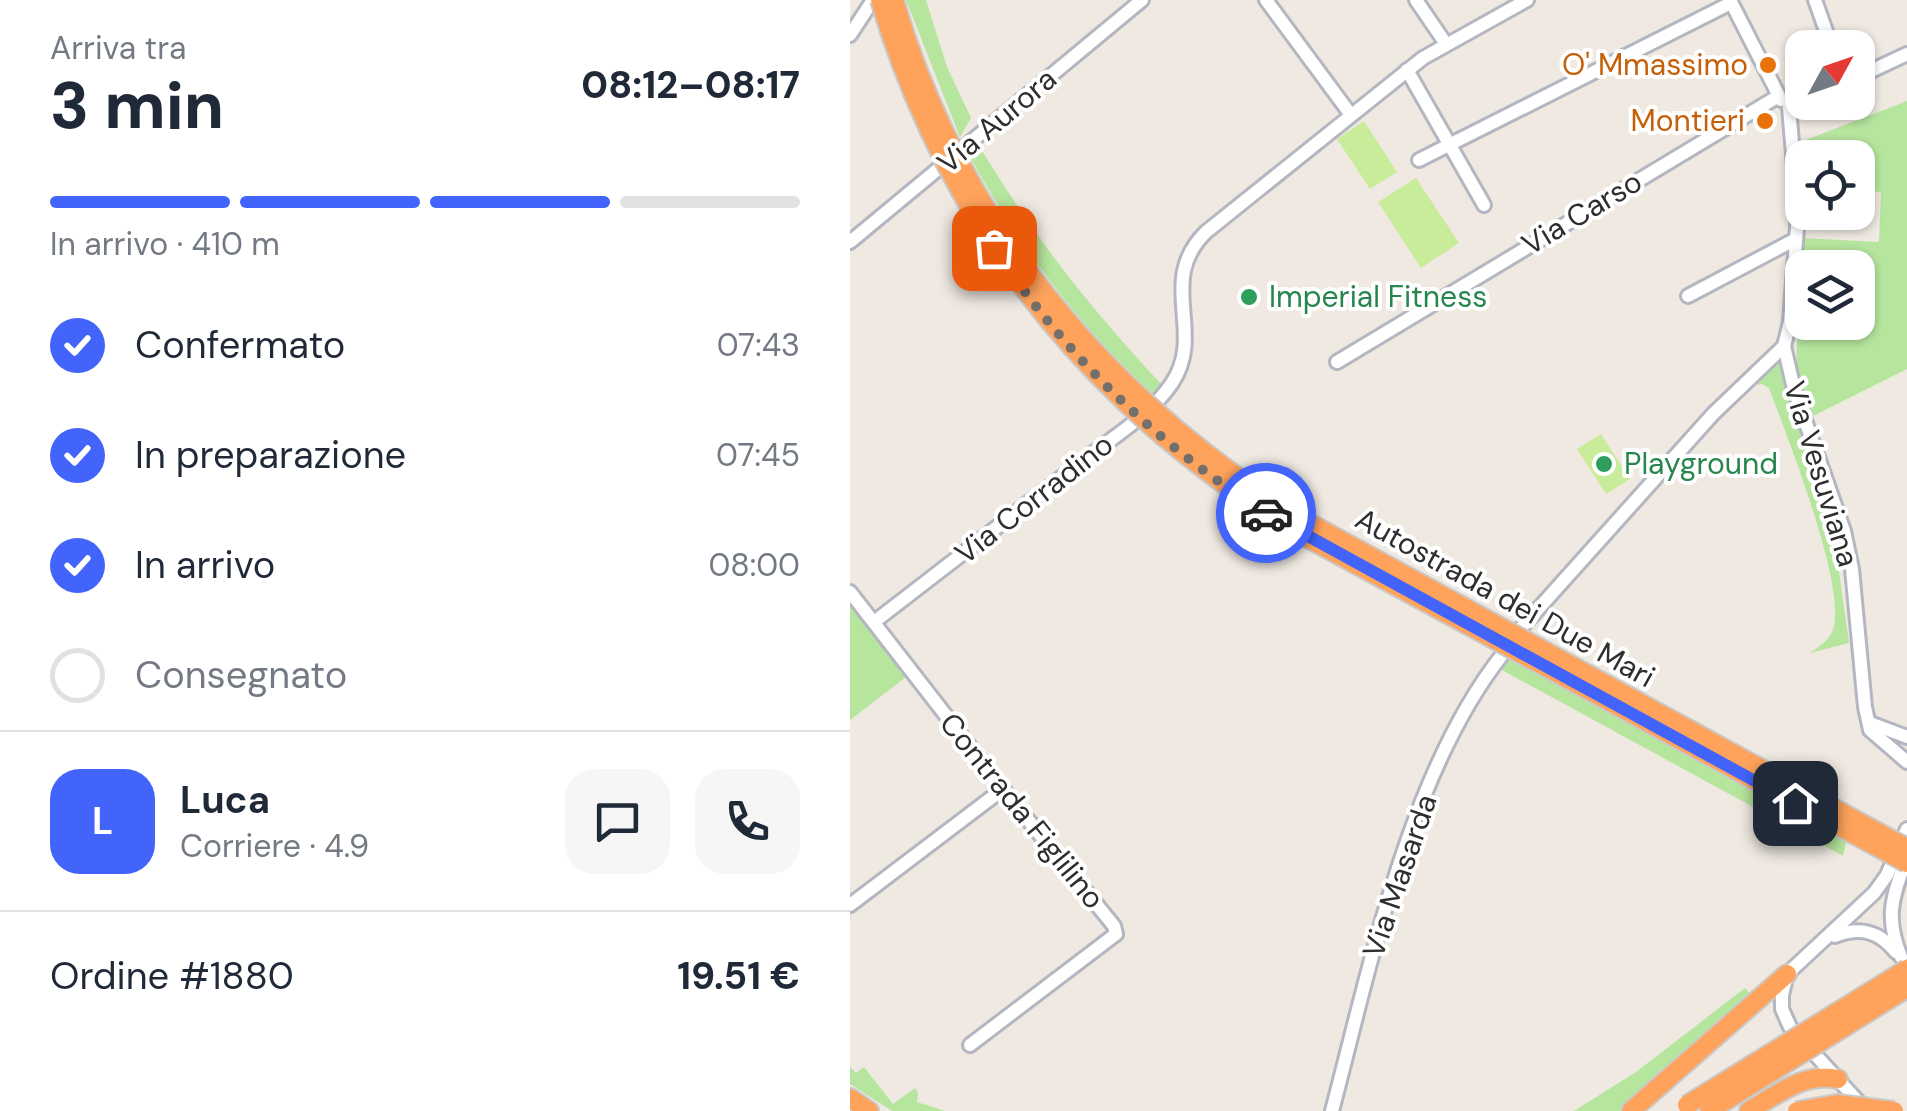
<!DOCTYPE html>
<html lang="it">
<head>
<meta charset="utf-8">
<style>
  body { margin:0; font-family:"DM Sans",sans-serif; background:#f6f6f7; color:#1f2937; height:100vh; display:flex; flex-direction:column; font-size:38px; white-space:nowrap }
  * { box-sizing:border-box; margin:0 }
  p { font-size:32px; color:#747a83 }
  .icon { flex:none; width:55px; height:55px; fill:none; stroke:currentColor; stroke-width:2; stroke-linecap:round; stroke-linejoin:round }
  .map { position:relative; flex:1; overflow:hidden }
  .details { display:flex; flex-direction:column; background:#fff; width:850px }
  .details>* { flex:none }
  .needle { width:65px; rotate:50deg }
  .controls { position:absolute; left:935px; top:30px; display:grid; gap:20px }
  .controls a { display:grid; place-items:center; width:90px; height:90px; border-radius:20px; background:#fff; box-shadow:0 2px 8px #0004; font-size:50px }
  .pin { position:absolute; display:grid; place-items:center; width:85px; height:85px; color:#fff; margin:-42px; border-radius:20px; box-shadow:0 5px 15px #0006 }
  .courier { position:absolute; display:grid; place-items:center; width:100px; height:100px; margin:-50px; border:8px solid #4264fb; border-radius:50%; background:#fff; color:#222; box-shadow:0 2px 12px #0007 }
  .summary em { font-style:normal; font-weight:800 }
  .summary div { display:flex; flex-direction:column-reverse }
  .summary { display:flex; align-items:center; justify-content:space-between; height:170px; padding:0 50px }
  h1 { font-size:65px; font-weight:800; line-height:75px }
  .bar { display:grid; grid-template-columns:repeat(4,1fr); gap:15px 10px; align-content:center; height:120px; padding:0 50px }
  .bar i { height:12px; border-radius:8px; background:#e0e1e3 }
  .bar .on { background:#4264fb }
  .bar p { grid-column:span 4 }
  .line { display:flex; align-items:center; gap:25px; padding:0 50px; border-top:2px solid #e0e1e3 }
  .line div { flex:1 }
  .round { display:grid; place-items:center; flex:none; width:105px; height:105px; border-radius:30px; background:#f6f6f7 }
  ol { padding:0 50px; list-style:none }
  li { display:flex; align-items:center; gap:30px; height:110px }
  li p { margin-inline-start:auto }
  li .icon { padding:10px; border-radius:50%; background:#4264fb; color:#fff; stroke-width:4 }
  li:last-child { color:#747a83 }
  li i { width:55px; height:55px; border:5px solid #e0e1e3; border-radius:50% }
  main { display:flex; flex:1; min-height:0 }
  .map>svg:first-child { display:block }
  .green { fill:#b6e59e; fill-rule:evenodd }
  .pitch { fill:#c9ec9a }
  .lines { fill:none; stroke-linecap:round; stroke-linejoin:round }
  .minor-casing { stroke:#b4b7c1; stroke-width:18 }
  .highway-casing { stroke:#c9c9c9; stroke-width:22 }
  .minor { stroke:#fff; stroke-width:12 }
  .highway { stroke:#ffa35c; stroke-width:18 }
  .highway-bridge-casing { stroke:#c9c9c9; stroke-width:22; stroke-linecap:butt }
  .highway-bridge { stroke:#ffa35c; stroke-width:18 }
  .done { stroke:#726f6d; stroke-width:10; stroke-dasharray:0 18 }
  .route { stroke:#4264fb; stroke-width:12 }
  .food-dot { fill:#e8710a; stroke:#fff; stroke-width:4 }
  .leisure-dot { fill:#2e9e5b; stroke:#fff; stroke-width:4 }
  .labels { text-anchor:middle; stroke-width:8; stroke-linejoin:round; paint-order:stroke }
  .food-label { font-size:30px; fill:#c56008; stroke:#fff; text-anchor:end }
  .street-label { font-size:30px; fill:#2e2e2e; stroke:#fff }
  .leisure-label { font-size:30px; fill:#27864d; stroke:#fff; text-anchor:start }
</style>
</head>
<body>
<main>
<section class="details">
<div class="summary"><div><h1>3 min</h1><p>Arriva tra</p></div><em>08:12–08:17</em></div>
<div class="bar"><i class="on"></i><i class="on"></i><i class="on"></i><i></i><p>In arrivo · 410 m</p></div>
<ol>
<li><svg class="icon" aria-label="check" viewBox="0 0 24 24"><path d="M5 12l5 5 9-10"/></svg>Confermato<p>07:43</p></li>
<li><svg class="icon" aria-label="check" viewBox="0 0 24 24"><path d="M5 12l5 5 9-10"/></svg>In preparazione<p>07:45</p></li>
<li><svg class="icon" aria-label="check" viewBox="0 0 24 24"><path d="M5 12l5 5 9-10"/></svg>In arrivo<p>08:00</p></li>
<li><i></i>Consegnato</li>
</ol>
<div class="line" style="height:180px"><b class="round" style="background:#4264fb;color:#fff">L</b><div><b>Luca</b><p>Corriere · 4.9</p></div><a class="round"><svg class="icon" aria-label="chat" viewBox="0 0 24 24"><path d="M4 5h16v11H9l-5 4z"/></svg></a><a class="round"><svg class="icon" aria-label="phone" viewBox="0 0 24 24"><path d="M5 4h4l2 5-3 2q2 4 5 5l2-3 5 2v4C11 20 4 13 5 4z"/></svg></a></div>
<div class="line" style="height:130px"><div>Ordine #1880</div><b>19.51 €</b></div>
</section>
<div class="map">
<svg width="1057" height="1111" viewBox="0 0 1057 1111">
  <rect width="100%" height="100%" fill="#efe9e1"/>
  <g class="green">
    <path d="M56,0H76L97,67L121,118L110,137Z"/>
    <path d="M1057,101V369L961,417L946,366L952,238L1029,242L1031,192L1008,190V158H952V187L948,143ZM952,268H1008V322H952Z"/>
    <path d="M131,149C187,241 240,308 313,386L304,395C229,327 169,246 120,157Z"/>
    <path d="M930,359L942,410L981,515L999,643L960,653C968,647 978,641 982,632C1000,592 935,432 919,388L912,384L899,386Z"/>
    <path d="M0,605L56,677L0,720Z"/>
    <path d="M659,658L996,842L993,856L650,669Z"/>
    <path d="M895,988L901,995L774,1111H724L786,1072Z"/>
    <path d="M0,1067L6,1073L14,1067L43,1104L65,1088L68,1093L67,1102L95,1111H42L0,1084Z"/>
  </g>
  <g class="pitch">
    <path d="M514,121L547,172L520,189L487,139Z"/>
    <path d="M566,178L609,243L571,268L528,202Z"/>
    <path d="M751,434L780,479L756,494L727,449Z"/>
  </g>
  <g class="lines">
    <defs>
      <g id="minor">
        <path d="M416,0L501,115"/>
        <path d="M566,0L596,44"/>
        <path d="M880,0L931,100"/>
        <path d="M965,0L982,48"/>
        <path d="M0,35L23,0"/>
        <path d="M557,70L634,205"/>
        <path d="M1008,77L1057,54"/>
        <path d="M939,107L948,214L940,322L934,346L944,389L994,531L1002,569L1015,707L1020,730L1057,762"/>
        <path d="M569,160L881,3"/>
        <path d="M0,242L292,0"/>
        <path d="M838,296L946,239"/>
        <path d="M487,362L927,97"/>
        <path d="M0,592L153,789L264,926L266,934L120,1045"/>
        <path d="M24,622C93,569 162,516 230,463C260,439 301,415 322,383C356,332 306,281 356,232L573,58L677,0"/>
        <path d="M672,627L863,414L934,346"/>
        <path d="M1020,723L1057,737"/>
        <path d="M0,905L153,789"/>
        <path d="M985,936C1010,926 1029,931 1046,952"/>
        <path d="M1051,957C1034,915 1043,897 1057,856"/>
        <path d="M1015,1109L940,1027L932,1009V995L937,974L1024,893L1037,875L1057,829"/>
        <path d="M482,1111C520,967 559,773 652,655"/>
      </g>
      <g id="highway">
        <path d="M0,1098L19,1111"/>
        <path d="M781,1111L937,974"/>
        <path d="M899,1111C928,1094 954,1072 988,1079"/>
      </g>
    </defs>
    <use href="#minor" class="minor-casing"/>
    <use href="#highway" class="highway-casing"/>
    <use href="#minor" class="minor"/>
    <use href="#highway" class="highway"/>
    <defs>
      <g id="highway-bridge">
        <path d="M30,0C99,230 238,403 441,529L1057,863"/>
        <path d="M44,0C108,220 254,398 448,517L1057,848"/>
        <path d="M837,1105L1057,969"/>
        <path d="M859,1111L1057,988"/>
        <path d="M947,1111L987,1104L1044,1111"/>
      </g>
    </defs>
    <use href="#highway-bridge" class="highway-bridge-casing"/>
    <use href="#highway-bridge" class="highway-bridge"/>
  </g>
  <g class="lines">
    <path class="done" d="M144,248C214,354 308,446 416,513"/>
    <path class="route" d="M416,513L945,803"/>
  </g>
  <g class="food-dot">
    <circle cx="918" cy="65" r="10"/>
    <circle cx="915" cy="121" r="10"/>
  </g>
  <g class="leisure-dot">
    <circle cx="399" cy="297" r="10"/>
    <circle cx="754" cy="464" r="10"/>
  </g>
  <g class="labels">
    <g class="food-label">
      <text x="898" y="75">O' Mmassimo</text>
      <text x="895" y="131">Montieri</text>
    </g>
    <g class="street-label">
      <text transform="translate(147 121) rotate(-40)" y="10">Via Aurora</text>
      <text transform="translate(732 213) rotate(-31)" y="10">Via Carso</text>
      <text transform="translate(971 474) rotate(73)" y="10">Via Vesuviana</text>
      <text transform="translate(184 499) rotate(-38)" y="10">Via Corradino</text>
      <text transform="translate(655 598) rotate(29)" y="10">Autostrada dei Due Mari</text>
      <text transform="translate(172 811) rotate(51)" y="10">Contrada Figlilino</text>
      <text transform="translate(550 876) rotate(-71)" y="10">Via Masarda</text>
    </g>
    <g class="leisure-label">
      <text x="419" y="307">Imperial Fitness</text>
      <text x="774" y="474">Playground</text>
    </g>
  </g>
</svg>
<div class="controls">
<a><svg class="needle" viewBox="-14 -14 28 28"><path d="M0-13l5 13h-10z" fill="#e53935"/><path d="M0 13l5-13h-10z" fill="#747a83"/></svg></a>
<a><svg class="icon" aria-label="locate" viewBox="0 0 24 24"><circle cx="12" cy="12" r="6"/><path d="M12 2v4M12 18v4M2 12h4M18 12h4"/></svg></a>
<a><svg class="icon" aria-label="layers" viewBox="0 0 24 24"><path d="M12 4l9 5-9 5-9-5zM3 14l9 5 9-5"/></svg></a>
</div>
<div class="pin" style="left:144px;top:248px;background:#ea580c"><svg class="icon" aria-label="bag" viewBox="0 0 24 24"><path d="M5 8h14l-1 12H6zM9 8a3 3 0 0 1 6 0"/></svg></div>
<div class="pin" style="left:945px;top:803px;background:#1f2937"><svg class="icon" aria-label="home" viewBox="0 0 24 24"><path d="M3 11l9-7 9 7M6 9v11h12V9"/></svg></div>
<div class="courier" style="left:416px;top:513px"><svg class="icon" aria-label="car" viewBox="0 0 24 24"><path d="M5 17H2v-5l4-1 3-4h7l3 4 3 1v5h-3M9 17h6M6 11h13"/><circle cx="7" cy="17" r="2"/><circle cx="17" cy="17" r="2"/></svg></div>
</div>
</main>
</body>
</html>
